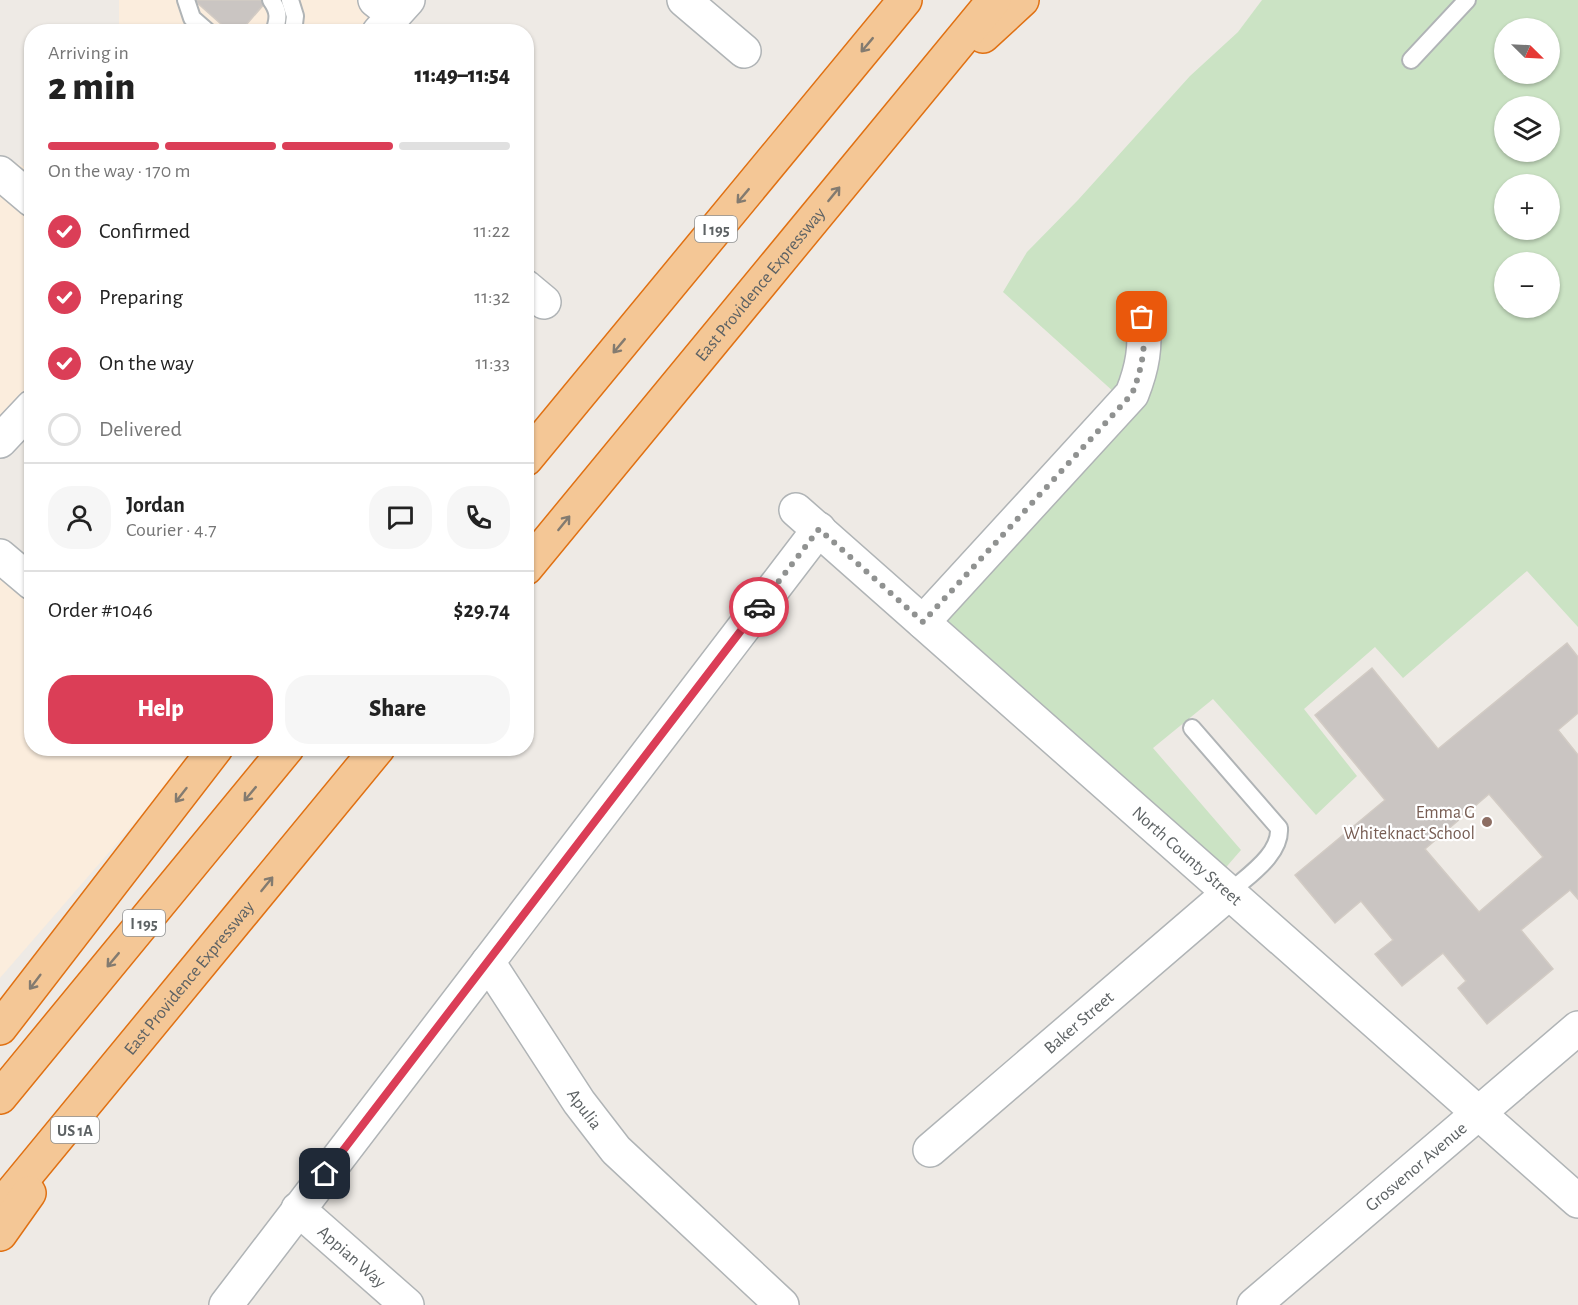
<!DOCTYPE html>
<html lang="en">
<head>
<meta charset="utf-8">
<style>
  body { margin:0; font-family:"Alegreya Sans",sans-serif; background:#f6f6f6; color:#222; height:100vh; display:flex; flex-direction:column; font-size:22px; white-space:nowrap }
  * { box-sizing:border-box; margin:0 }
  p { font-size:20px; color:#767676 }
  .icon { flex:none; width:33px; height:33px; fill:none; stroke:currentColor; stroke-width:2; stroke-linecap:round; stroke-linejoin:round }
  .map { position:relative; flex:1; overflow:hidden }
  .details { position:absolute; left:24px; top:24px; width:510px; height:732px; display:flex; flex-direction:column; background:#fff; border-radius:24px; box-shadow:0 2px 4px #0004 }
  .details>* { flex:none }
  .needle { width:39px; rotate:114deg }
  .controls { position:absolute; left:1494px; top:18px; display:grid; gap:12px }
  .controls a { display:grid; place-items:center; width:66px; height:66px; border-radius:50%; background:#fff; box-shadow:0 2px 4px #0004; font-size:30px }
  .pin { position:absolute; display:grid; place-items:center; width:51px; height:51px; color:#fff; margin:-26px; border-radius:12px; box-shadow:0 3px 9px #0006 }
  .courier { position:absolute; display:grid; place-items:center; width:60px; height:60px; margin:-30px; border:4px solid #db3e57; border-radius:50%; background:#fff; color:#222; box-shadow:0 2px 8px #0007 }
  .overview em { font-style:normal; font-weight:800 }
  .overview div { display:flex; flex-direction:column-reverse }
  .overview { display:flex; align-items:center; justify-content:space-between; height:102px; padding:0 24px }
  h1 { font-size:39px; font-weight:800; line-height:45px }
  .bar { display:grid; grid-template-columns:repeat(4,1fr); gap:9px 6px; align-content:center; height:72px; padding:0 24px }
  .bar i { height:8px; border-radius:4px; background:#e0e0e0 }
  .bar .active { background:#db3e57 }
  .bar p { grid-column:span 4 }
  .line { display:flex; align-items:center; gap:15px; padding:0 24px; border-top:2px solid #e0e0e0 }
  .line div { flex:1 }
  .round { display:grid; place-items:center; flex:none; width:63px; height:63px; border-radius:24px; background:#f6f6f6 }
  ol { padding:0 24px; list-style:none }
  li { display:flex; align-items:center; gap:18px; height:66px }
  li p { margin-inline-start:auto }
  li .icon { padding:6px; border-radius:50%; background:#db3e57; color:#fff; stroke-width:4 }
  li:last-child { color:#767676 }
  li i { width:33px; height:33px; border:3px solid #e0e0e0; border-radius:50% }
  .primary-button { display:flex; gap:12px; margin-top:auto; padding:12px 24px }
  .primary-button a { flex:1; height:69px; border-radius:24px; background:#db3e57; color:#fff; font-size:24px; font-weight:800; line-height:69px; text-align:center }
  .primary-button a+a { background:#f6f6f6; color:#222 }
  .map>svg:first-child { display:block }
  .commercial { fill:#fbeddd }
  .green { fill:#cbe3c4; fill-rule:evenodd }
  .building { fill:#cac5c2; stroke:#d2cbc4; stroke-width:1.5; fill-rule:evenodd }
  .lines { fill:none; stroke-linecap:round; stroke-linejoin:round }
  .service-casing { stroke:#b0b4b6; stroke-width:20 }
  .minor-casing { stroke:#b0b4b6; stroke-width:36 }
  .tertiary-casing { stroke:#b0b4b6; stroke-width:36 }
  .secondary-casing { stroke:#b0b4b7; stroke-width:36 }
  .motorway-casing { stroke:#e07113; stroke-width:36 }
  .service { stroke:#fff; stroke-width:16 }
  .minor { stroke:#fff; stroke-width:33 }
  .tertiary { stroke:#fff; stroke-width:33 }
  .secondary { stroke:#fff; stroke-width:33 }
  .motorway { stroke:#f4c796; stroke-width:33 }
  .oneway { stroke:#837b70 }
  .done { stroke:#909291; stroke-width:6; stroke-dasharray:0 10.8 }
  .route { stroke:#db3e57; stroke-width:8 }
  .education-dot { fill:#8d6e63; stroke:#fff; stroke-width:2 }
  .labels { text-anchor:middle; stroke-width:4.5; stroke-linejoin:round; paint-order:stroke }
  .shield { fill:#fff; stroke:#8e9192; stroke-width:1.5 }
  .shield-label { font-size:16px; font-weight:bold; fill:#5d6264 }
  .street-label { font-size:18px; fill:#5d6264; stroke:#fff }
  .education-label { font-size:18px; fill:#785e54; stroke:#fff; text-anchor:end }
</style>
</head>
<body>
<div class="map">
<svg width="1578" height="1305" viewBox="0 0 1578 1305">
  <rect width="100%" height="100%" fill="#eeeae5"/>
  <g class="commercial">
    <path d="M119,0H397L369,32L119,31Z"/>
    <path d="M14,162L31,170V392L0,426V173L18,172Z"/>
    <path d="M0,552L31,579L32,748L199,749L0,978Z"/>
  </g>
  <path class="green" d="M1262,0H1578V627L1527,571L1403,678L1375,647L1304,709L1357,776L1316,815L1213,699L1153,748L1241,850L1215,880L921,619L1125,402L1003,292L1027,252L1078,200L1190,76L1238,32ZM1504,28H1550V74H1504ZM1504,106H1550V152H1504ZM1504,184H1550V230H1504ZM1504,262H1550V308H1504Z"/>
  <g class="building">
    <path d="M194,0H261L265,3L240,32H230Z"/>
    <path d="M1567,643L1578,657V713L1558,730L1578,755V899L1570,890L1521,930L1553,969L1487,1024L1458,988L1466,981L1443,953L1402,986L1375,954L1393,940L1361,901L1335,923L1295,875L1385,800L1315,715L1372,668L1438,749ZM1489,794L1543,857L1479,912L1425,849Z"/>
  </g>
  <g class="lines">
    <defs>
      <g id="service">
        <path d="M186,0L192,18L208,32"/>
        <path d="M271,0C279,11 279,18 274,32"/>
        <path d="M290,0L295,16L293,32"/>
        <path d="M1411,60L1467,0"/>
        <path d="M1192,728L1279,828C1281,855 1247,876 1229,893"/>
      </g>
      <g id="minor">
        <path d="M375,0L394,15"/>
        <path d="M684,0L744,51"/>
        <path d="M526,287L544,302"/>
        <path id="s1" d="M796,510L1578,1201"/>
        <path d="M0,556L32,583"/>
        <path d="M923,622L1132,394C1142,369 1147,345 1142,317"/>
        <path id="s2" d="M488,962L579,1102L616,1150L782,1305"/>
        <path id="s3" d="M930,1150L1229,893"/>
        <path id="s4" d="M298,1209L407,1305"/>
        <path d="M226,1305L819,529"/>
        <path id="s5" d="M1254,1305L1578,1028"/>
      </g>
      <path id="tertiary" d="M0,173L32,200"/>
      <g id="secondary">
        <path d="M379,32L408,0"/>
        <path d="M0,441L32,407"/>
      </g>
      <g id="motorway">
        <path d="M983,36L1022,0"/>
        <path d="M526,459L905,0"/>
        <path id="s6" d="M526,568L994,0"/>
        <path d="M0,1028L216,748"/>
        <path d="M0,1097L287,748"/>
        <path id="s7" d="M0,1207L378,748"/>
        <path d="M0,1234L29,1193"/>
      </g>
    </defs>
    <use href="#service" class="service-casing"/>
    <use href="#minor" class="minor-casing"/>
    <use href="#tertiary" class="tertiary-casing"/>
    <use href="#secondary" class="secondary-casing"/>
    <use href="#motorway" class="motorway-casing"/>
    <use href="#service" class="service"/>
    <use href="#minor" class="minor"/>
    <use href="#tertiary" class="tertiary"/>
    <use href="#secondary" class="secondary"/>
    <use href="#motorway" class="motorway"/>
  </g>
  <defs><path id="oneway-shaft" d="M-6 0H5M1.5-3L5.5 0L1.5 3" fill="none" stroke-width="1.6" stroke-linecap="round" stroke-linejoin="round" transform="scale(1.5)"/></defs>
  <g class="oneway">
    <use href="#oneway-shaft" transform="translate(867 45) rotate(130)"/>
    <use href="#oneway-shaft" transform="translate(834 194) rotate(-51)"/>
    <use href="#oneway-shaft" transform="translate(743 196) rotate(130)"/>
    <use href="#oneway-shaft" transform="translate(619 346) rotate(130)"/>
    <use href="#oneway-shaft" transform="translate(564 523) rotate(-51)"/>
    <use href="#oneway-shaft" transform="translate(250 794) rotate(130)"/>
    <use href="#oneway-shaft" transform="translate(181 795) rotate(128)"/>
    <use href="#oneway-shaft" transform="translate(267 884) rotate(-51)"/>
    <use href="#oneway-shaft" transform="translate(113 960) rotate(130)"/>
    <use href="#oneway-shaft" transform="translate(35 982) rotate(127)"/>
  </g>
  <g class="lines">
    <path class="done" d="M759,607L819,529L923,622L1132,394C1142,369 1147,344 1142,317"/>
    <path class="route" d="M325,1174L759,607"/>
  </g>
  <circle class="education-dot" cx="1487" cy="822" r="6"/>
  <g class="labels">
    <g class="shield">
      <rect x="695" y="216" width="42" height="26" rx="4.5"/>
      <rect x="123" y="910" width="42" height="26" rx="4.5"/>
      <rect x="51" y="1117" width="48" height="26" rx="4.5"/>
    </g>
    <g class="shield-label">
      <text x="716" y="235">I 195</text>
      <text x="144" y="929">I 195</text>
      <text x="75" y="1136">US 1A</text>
    </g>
    <g class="street-label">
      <text dy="6" stroke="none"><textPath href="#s6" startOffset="368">East Providence Expressway</textPath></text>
      <text dy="6" stroke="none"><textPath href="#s1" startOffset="522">North County Street</textPath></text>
      <text dy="6" stroke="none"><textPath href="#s7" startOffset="297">East Providence Expressway</textPath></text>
      <text dy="6" stroke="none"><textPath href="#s3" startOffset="196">Baker Street</textPath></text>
      <text dy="6" stroke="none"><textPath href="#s2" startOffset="176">Apulia</textPath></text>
      <text dy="6" stroke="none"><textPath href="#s5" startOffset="213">Grosvenor Avenue</textPath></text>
      <text dy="6" stroke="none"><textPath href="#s4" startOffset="72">Appian Way</textPath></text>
    </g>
    <g class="education-label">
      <text x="1475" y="818">Emma G<tspan x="1475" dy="21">Whiteknact School</tspan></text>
    </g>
  </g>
</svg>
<div class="controls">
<a><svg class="needle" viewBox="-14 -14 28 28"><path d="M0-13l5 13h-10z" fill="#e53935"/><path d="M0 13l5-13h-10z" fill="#767676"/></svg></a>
<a><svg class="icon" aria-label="layers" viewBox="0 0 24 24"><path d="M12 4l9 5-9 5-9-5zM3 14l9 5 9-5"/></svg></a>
<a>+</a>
<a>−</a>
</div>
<div class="pin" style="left:1142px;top:317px;background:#ea580c"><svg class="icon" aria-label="bag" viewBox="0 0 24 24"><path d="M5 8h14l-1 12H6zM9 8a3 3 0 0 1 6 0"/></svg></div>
<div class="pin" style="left:325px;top:1174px;background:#1f2937"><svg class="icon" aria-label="home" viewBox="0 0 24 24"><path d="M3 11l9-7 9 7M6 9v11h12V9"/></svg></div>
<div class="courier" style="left:759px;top:607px"><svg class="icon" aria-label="car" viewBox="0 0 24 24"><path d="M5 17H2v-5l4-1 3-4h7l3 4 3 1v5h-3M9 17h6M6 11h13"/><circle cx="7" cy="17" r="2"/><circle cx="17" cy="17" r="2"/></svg></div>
<section class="details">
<div class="overview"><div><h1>2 min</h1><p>Arriving in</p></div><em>11:49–11:54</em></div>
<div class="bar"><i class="active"></i><i class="active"></i><i class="active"></i><i></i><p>On the way · 170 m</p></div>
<ol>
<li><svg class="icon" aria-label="check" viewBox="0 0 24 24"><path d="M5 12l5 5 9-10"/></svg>Confirmed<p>11:22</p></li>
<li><svg class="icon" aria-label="check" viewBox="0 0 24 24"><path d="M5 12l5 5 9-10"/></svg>Preparing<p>11:32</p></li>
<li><svg class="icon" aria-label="check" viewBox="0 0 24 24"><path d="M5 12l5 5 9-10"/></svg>On the way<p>11:33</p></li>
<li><i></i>Delivered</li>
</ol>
<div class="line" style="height:108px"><a class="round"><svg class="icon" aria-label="person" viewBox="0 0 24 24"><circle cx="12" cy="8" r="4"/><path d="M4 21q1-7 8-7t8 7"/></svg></a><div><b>Jordan</b><p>Courier · 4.7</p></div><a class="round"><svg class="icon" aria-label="chat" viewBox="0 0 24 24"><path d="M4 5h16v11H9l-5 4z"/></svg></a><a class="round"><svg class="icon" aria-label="phone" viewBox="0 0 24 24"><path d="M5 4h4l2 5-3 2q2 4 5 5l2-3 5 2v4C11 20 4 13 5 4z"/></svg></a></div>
<div class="line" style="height:78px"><div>Order #1046</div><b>$29.74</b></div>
<div class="primary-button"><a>Help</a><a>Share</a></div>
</section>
</div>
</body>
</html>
